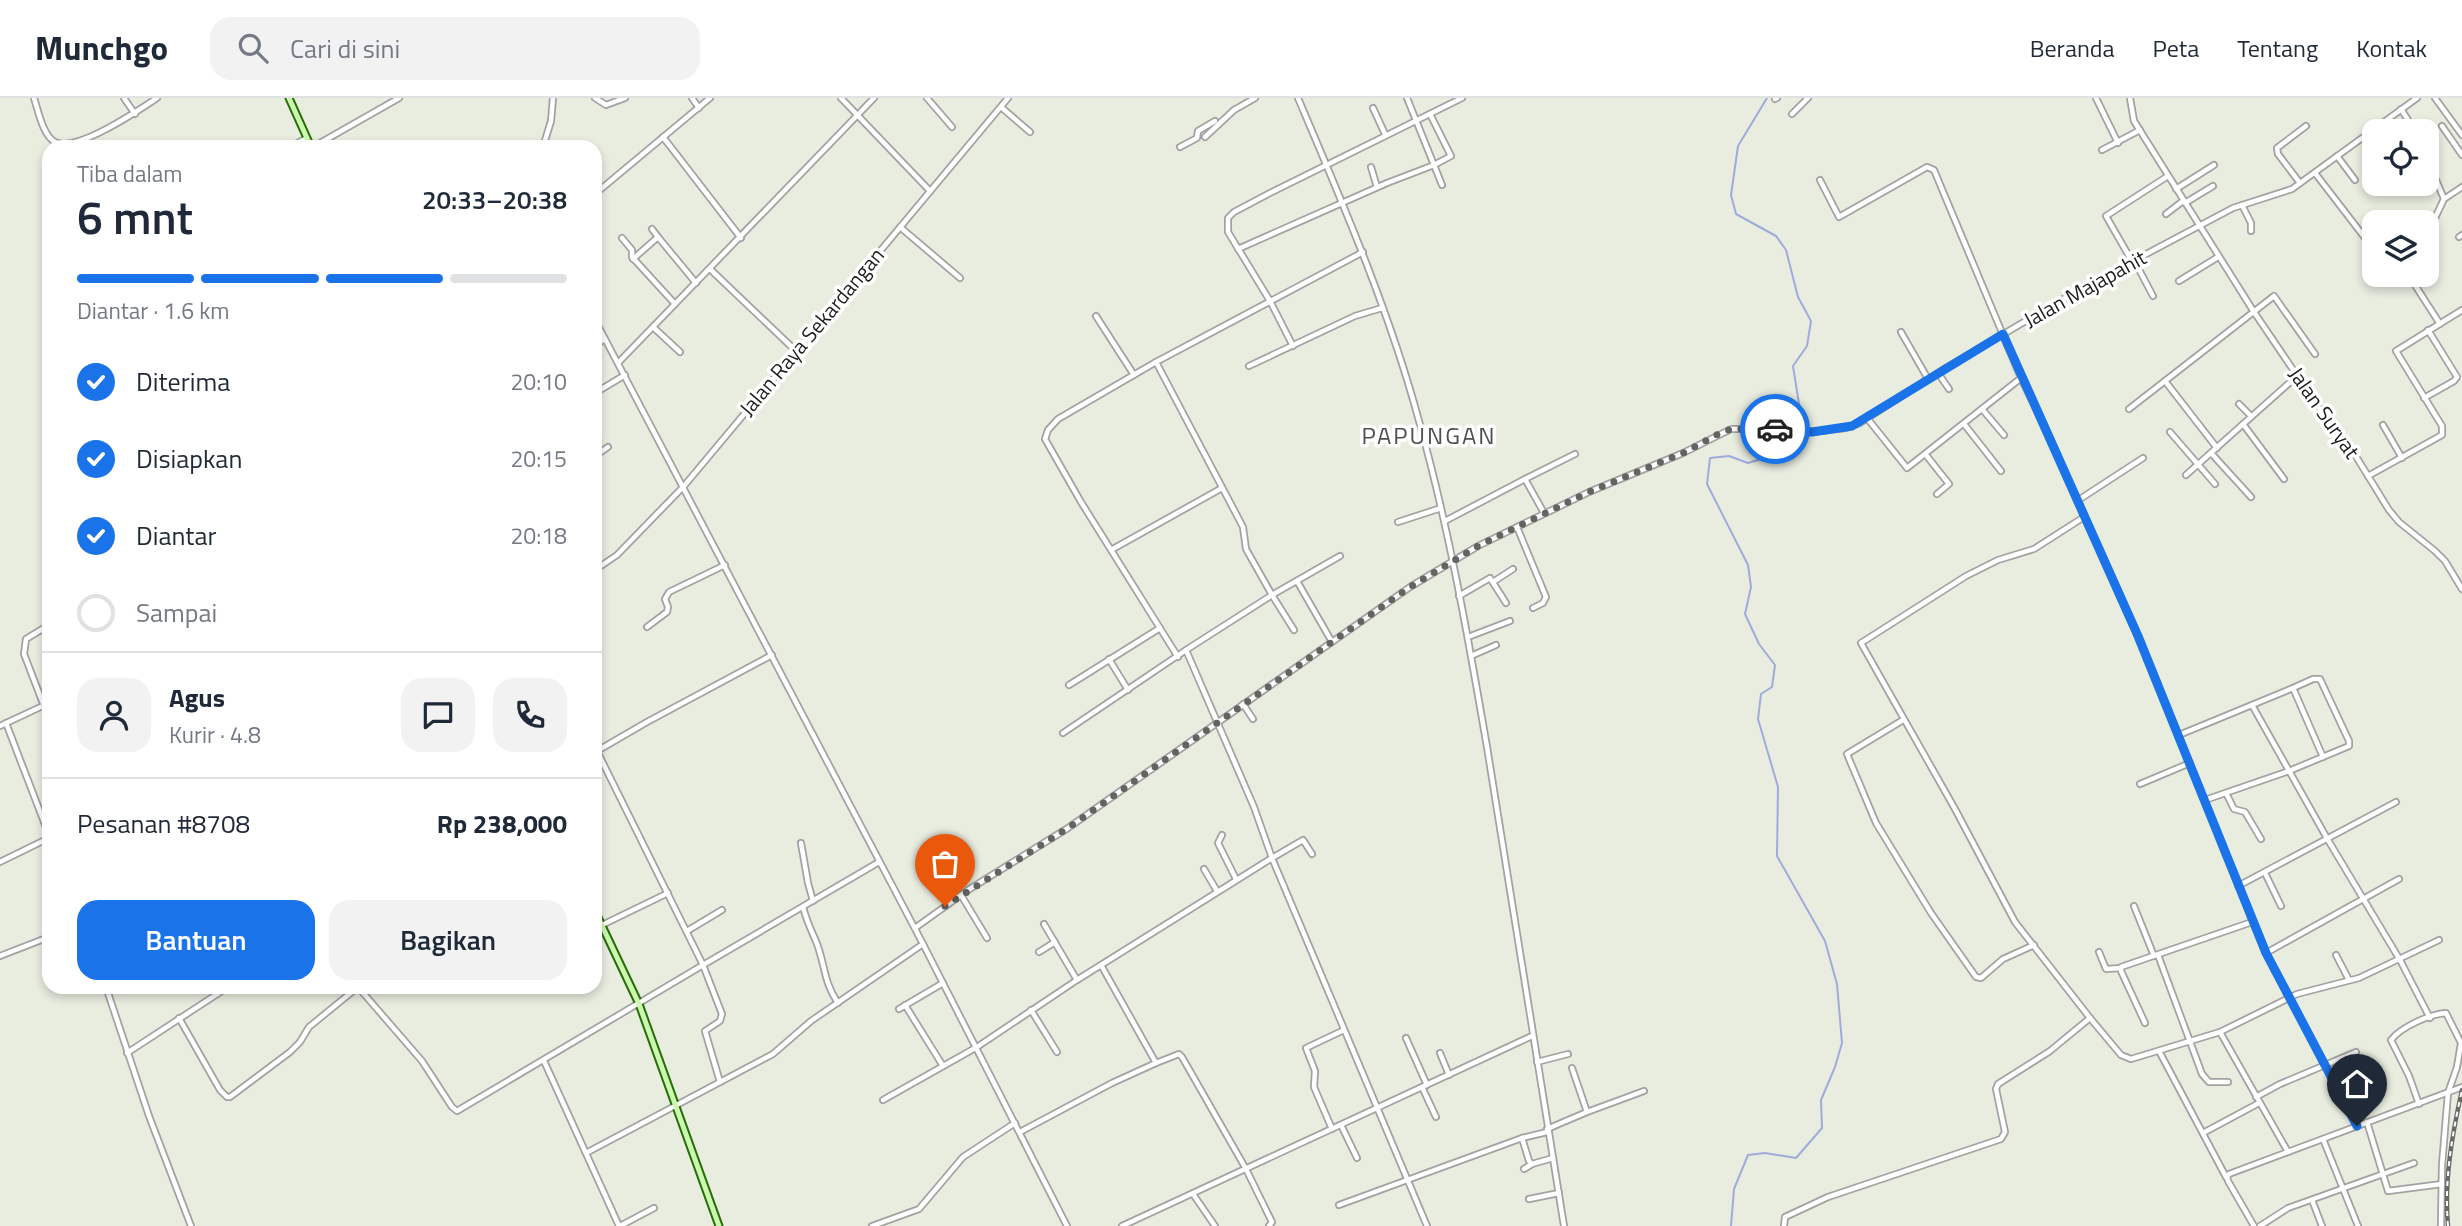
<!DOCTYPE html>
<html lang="id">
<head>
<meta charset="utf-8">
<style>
  body { margin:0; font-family:"Titillium Web",sans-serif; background:#f2f2f3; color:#1f2937; height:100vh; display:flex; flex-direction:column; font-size:26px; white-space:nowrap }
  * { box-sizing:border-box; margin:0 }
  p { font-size:23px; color:#747a83 }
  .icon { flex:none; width:38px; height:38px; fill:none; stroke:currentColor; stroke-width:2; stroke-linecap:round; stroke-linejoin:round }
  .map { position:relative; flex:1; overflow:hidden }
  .details { position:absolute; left:42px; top:42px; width:560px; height:854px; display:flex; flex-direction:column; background:#fff; border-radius:21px; box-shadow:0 4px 10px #0003 }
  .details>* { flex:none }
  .controls { position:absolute; left:2362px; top:21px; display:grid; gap:14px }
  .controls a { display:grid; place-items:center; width:77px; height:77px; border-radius:14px; background:#fff; box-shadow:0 4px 10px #0003; font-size:35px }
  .pin { position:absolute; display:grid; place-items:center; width:60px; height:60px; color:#fff; margin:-72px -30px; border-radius:50% 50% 50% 0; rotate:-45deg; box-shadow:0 0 7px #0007 }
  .pin .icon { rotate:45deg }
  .courier { position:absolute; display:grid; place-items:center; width:70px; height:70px; margin:-35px; border:5px solid #1a73e8; border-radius:50%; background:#fff; color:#222; box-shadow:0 2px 9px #0007 }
  .summary em { font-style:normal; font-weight:600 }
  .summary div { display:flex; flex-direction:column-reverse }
  .summary { display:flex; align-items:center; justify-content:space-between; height:119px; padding:0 35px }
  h1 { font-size:46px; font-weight:600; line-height:52px }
  .bar { display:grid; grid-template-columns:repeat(4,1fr); gap:10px 7px; align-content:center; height:84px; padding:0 35px }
  .bar i { height:9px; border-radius:5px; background:#e0e1e3 }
  .bar .on { background:#1a73e8 }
  .bar p { grid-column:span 4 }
  .line { display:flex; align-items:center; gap:18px; padding:0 35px; border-top:2px solid #e0e1e3 }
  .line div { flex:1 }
  .round { display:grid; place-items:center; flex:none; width:74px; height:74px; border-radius:21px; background:#f2f2f3 }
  ol { padding:0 35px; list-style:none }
  li { display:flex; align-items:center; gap:21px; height:77px }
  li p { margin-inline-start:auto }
  li .icon { padding:7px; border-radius:50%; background:#1a73e8; color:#fff; stroke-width:4 }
  li:last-child { color:#747a83 }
  li i { width:38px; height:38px; border:4px solid #e0e1e3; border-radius:50% }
  .primary-button { display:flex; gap:14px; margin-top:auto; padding:14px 35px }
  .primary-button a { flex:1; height:80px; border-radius:21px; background:#1a73e8; color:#fff; font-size:28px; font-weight:600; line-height:80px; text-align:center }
  .primary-button a+a { background:#f2f2f3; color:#1f2937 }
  header { display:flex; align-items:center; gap:42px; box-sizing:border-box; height:98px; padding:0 35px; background:#fff; border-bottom:2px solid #e0e1e3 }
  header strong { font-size:33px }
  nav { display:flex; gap:38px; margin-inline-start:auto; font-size:24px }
  .search { width:490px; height:63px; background:#f2f2f3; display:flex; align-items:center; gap:18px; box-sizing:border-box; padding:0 24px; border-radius:21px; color:#747a83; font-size:26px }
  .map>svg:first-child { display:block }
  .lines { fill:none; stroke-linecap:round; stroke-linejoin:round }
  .stream { stroke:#a0abdb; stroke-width:2 }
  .street-casing { stroke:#a2a2a2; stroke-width:8 }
  .secondary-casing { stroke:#266e05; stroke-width:9 }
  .street { stroke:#fff; stroke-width:4.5 }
  .secondary { stroke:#ccf8b2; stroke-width:5 }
  .rail-casing { stroke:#696969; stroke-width:4.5 }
  .rail { stroke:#fff; stroke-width:2; stroke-dasharray:5; stroke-linecap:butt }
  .done { stroke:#636460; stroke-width:7; stroke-dasharray:0 12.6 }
  .route { stroke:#1a73e8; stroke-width:9 }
  .labels { text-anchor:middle; stroke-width:7; stroke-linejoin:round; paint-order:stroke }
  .street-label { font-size:21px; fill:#1b1b1b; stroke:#fff }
  .quarter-label { font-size:24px; letter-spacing:2px; fill:#4e4e4e; stroke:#fff }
</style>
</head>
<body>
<header>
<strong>Munchgo</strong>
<div class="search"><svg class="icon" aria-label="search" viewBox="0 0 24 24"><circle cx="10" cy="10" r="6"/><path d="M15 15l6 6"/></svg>Cari di sini</div>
<nav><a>Beranda</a><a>Peta</a><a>Tentang</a><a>Kontak</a></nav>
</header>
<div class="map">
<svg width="2462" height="1128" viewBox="0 0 2462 1128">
  <rect width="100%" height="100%" fill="#e9ede0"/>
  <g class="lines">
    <path class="stream" d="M1731,1128L1734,1091L1748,1057L1765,1055L1796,1060L1822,1030L1821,1002L1835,969L1842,945L1837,886L1825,843L1777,758L1778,689L1758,621L1761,596L1772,589L1775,567L1759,546L1745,516L1751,489L1748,467L1707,386L1710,360L1729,358L1748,365L1777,356L1791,343L1802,325L1793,268L1807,248L1811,223L1798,199L1786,152L1776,138L1736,116L1731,97L1738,48L1767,0"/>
    <defs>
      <g id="street">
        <path d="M34,0C38,12 43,38 55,44C76,55 139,12 157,0"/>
        <path d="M124,0L135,16"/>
        <path d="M595,0L606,7L625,0"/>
        <path d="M692,0L699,10"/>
        <path d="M841,0L930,93"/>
        <path d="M927,0L952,29"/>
        <path d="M1298,0C1343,106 1389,212 1419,323C1449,430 1468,539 1487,649C1514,808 1537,969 1564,1128"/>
        <path d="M2096,0L2118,45"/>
        <path d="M2130,0L2134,23L2254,214L2321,313L2349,347L2389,412L2399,424L2435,453L2445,463L2462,491"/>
        <path d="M2435,0L2462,37"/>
        <path d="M1775,1L1777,0"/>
        <path d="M1001,9L1030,34"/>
        <path d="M1373,10L1385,36"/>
        <path d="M2401,11L2415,33"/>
        <path d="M1430,16L1451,58L1434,67L1442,87"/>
        <path d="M1792,16L1808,0"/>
        <path d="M2442,28L2462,57"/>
        <path d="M663,39L741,140"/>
        <path d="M1205,39L1234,12L1255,0"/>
        <path d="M290,49L307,40"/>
        <path d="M313,49L399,0"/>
        <path d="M543,49L551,23L553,0"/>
        <path d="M1180,49L1197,40L1198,33L1215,23"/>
        <path d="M2102,52L2140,32"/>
        <path d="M2337,58L2355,82"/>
        <path d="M2427,60L2444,101"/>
        <path d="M1371,69L1377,89"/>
        <path d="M2315,75L2375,153"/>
        <path d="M1820,82L1839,119L1927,69L1934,72L2021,280L2043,325L2138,538L2266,855L2357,1028"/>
        <path d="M2300,85L2278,56L2277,50L2306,28"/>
        <path d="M2176,91L2214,67"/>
        <path d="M595,96L710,0"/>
        <path d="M2185,105L2213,88"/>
        <path d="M2242,107L2251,125V133"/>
        <path d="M2166,116L2183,103"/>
        <path d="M900,129L960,180"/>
        <path d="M652,131L658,139"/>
        <path d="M2427,137L2444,101L2462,89"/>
        <path d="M2459,139L2462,137"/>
        <path d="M622,140L632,152V159L675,206"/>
        <path d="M1238,151L1387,85L1434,67L1407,0"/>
        <path d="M633,161L658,139L696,185"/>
        <path d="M2135,164L2153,198"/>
        <path d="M2133,165L2106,118L2168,78"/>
        <path d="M710,171L797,254"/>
        <path d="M2403,177L2413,184L2440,226"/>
        <path d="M2179,183L2218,159"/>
        <path d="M1096,218L1134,277"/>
        <path d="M595,222L923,846L1067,1128"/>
        <path d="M653,229L680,254"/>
        <path d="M1901,234L1928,281"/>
        <path d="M595,247L605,241"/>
        <path d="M1293,248L1270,203L1228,134V120L1234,114L1270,95L1462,0"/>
        <path d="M1156,264L1058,321L1048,332L1045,341L1081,404L1178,559"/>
        <path d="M618,265L874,0"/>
        <path d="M1249,268L1355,218L1382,210"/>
        <path d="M1938,275L1949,291"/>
        <path d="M2165,283L2217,350"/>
        <path d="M595,295L625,277"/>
        <path d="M2424,300L2454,283L2457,279L2428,232"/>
        <path d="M2239,306L2251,318"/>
        <path d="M1982,311L2004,337"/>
        <path d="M2129,311L2274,198L2315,256"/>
        <path d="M1867,320L1907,370L2021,280"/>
        <path d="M1964,326L2001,373"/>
        <path d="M2243,326L2284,381"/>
        <path d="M2383,327L2402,360"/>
        <path d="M2170,334L2215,386"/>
        <path d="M595,337L598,336"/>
        <path d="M2211,355L2251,399"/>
        <path d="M1926,357L1949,386L1937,396"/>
        <path d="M595,358L608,349"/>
        <path d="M2186,377L2297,278"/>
        <path d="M2368,378L2442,337V328L2396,253L2462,212"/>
        <path d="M1525,381L1575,356"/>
        <path d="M2077,403L2143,360"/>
        <path d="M1445,423L1525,381L1544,415"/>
        <path d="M1398,424L1441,410"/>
        <path d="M1517,429L1546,499L1543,505L1533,510"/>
        <path d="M1111,452L1222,390"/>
        <path d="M595,472L617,457L684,388L1008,0"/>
        <path d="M1297,483L1332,544"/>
        <path d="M1493,484L1513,471"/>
        <path d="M1459,498L1490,480L1506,505"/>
        <path d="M647,529L667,514L668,509L665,501L669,494L725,467"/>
        <path d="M1294,532L1272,497L1340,458"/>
        <path d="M1468,539L1510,523"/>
        <path d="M1471,558L1496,547"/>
        <path d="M1109,561L1128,592"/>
        <path d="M1069,587L1160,530"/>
        <path d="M1243,606L1253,621"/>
        <path d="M2252,607L2328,742L2400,862L2430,920"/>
        <path d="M44,608L24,556L26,541L49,527"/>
        <path d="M1903,622L1847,656L1876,725L1931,815L1976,879L1981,880L2003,861L2034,847"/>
        <path d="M6,625L49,737"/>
        <path d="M0,628L49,605"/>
        <path d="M1063,635L1186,552"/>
        <path d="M2179,637L2293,590L2323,659"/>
        <path d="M597,653L647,624L772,557"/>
        <path d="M2140,686L2190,665"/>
        <path d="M2226,695L2234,711L2245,714L2261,741"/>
        <path d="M2205,702L2289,673L2349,648V643L2320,581H2313L2293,590"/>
        <path d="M1222,737L1218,745L1236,781"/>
        <path d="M801,745L808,785L813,803"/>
        <path d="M1312,756L1303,742L1272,760L1427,1128"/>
        <path d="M0,764L49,740"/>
        <path d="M1204,771L1217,793"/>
        <path d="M2265,775L2281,808"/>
        <path d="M2238,788L2396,704"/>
        <path d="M961,797L987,840"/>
        <path d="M2134,808L2154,858"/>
        <path d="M803,809C806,821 810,830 815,841C825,863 823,884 838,905"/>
        <path d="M1044,826L1077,882"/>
        <path d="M602,827L668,795"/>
        <path d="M915,830L968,792L1068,730L1410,489L1478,448L1589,394L1683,355L1731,331H1789L1812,334L1846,330L1860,325L1944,271L2082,190L2233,110L2292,91L2417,0"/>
        <path d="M687,833L722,812"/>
        <path d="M1039,854L1055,844"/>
        <path d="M2099,854L2106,871L2121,870"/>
        <path d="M2266,855L2399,781"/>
        <path d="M2158,857L2202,976L2209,984H2228"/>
        <path d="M2336,857L2349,882"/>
        <path d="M0,858L49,839"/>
        <path d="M106,889L149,1018L191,1128"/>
        <path d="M358,889L422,963L452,1009L457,1013L703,867L597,653L595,654"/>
        <path d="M905,907L943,968"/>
        <path d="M899,911L943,885"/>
        <path d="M1031,912L1057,954"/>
        <path d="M179,920L220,992L227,999H230L290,954L300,944L309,929L358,889"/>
        <path d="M2090,920L2121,957L2131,961L2220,934L2297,896L2359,880L2439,842"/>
        <path d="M2145,925L2121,873V869L2252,824"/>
        <path d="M2220,934L2288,1054"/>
        <path d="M1406,940L1427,987"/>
        <path d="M2159,953L2226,1079"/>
        <path d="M127,955L228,889"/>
        <path d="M1440,955L1449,977"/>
        <path d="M544,963L619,1128"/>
        <path d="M1537,964L1568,956"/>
        <path d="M1156,965L1179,956L1182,959L1246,1071L1272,1124L1269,1128"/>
        <path d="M1572,970L1587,1014"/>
        <path d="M720,984L705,933L720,923L722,916L703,867L879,764"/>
        <path d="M1422,989L1436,1019"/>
        <path d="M2256,999L2280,986L2356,954"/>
        <path d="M883,1002L977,949L1077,882L1272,760L1254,709L1186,552L1272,497L1246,451L1243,429L1156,264L1363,154"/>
        <path d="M2419,1006L2409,978L2391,942C2401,929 2430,916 2446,915L2461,945L2457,969L2448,995L2442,1067L2441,1128"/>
        <path d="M2367,1024L2388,1093L2442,1086"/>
        <path d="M1341,1027L1357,1060"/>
        <path d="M1332,1031L1314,989L1315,973L1306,950L1344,932"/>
        <path d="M1547,1031L1587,1014L1644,993"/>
        <path d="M1020,1034L1112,985L1156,965L1101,867"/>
        <path d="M2203,1035L2259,1005"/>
        <path d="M1522,1040L1529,1063L1532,1066L1553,1060"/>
        <path d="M2323,1041L2358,1128"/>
        <path d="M586,1055L773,956L811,923L923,846"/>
        <path d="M1524,1071L1532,1066"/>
        <path d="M1193,1096L1215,1128"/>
        <path d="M1529,1101L1559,1095"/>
        <path d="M2312,1102L2322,1128"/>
        <path d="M1339,1107L1522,1040L1547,1034"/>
        <path d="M620,1128L654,1110"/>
        <path d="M872,1128L919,1111L963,1059L1015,1025"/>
        <path d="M1122,1128L1532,938"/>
        <path d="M1784,1128L1785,1119L1828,1099L2001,1041L2005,1034L1996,991L1998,986L2050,953L2090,920L2015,824L1955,711L1861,545L1966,478L1998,462L2034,451L2084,419"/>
        <path d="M2254,1128L2228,1083L2227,1079L2229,1076L2462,989"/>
        <path d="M2260,1128L2288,1110L2414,1065"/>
      </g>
      <g id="secondary">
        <path d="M289,0L311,49"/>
        <path d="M595,813L639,906L719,1128"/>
      </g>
    </defs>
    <use href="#street" class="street-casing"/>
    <use href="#secondary" class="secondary-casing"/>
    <use href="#street" class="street"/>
    <use href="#secondary" class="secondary"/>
    <defs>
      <path id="rail" d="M2448,1128C2444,1082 2452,1037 2462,992"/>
    </defs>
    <use href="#rail" class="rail-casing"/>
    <use href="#rail" class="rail"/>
  </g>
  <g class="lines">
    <path class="done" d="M945,808L1068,730L1410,489L1478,448L1589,394L1683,355L1720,335L1731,331H1775"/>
    <path class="route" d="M1775,331L1812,334L1852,328L2003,236L2138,538L2266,855L2357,1028"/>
  </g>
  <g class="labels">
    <g class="street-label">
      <text transform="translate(2085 191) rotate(-29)" y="7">Jalan Majapahit</text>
      <text transform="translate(812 234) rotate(-50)" y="7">Jalan Raya Sekardangan</text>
      <text transform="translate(2324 315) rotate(55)" y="7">Jalan Suryat</text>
    </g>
    <g class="quarter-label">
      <text x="1429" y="346">PAPUNGAN</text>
    </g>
  </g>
</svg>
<div class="controls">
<a><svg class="icon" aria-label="locate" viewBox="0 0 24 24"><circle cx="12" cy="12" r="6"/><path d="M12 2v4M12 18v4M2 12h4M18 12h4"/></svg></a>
<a><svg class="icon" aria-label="layers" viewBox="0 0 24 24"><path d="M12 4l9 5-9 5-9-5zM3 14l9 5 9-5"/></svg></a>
</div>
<div class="pin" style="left:945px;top:808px;background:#ea580c"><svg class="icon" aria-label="bag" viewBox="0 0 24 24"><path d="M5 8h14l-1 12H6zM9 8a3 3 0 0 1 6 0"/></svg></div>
<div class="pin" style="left:2357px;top:1028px;background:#1f2937"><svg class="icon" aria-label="home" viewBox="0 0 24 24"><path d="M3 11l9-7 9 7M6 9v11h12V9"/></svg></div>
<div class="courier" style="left:1775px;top:331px"><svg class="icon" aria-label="car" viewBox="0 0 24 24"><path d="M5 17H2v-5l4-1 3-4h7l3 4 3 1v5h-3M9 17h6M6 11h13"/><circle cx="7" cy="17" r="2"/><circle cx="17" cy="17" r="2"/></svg></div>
<section class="details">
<div class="summary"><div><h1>6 mnt</h1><p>Tiba dalam</p></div><em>20:33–20:38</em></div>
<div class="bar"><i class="on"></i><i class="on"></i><i class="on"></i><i></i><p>Diantar · 1.6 km</p></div>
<ol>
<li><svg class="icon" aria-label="check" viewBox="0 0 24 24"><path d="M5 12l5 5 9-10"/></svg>Diterima<p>20:10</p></li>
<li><svg class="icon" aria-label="check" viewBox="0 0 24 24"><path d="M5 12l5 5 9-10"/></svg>Disiapkan<p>20:15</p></li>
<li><svg class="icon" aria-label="check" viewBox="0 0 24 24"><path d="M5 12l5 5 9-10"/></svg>Diantar<p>20:18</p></li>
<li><i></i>Sampai</li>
</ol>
<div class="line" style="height:126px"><a class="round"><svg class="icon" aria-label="person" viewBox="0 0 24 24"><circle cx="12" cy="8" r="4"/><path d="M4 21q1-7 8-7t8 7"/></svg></a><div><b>Agus</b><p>Kurir · 4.8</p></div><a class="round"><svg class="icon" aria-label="chat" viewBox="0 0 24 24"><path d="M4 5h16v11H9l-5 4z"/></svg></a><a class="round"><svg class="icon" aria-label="phone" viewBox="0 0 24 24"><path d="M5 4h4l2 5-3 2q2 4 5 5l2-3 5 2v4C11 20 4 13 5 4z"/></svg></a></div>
<div class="line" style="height:91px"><div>Pesanan #8708</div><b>Rp 238,000</b></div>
<div class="primary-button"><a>Bantuan</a><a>Bagikan</a></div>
</section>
</div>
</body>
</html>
